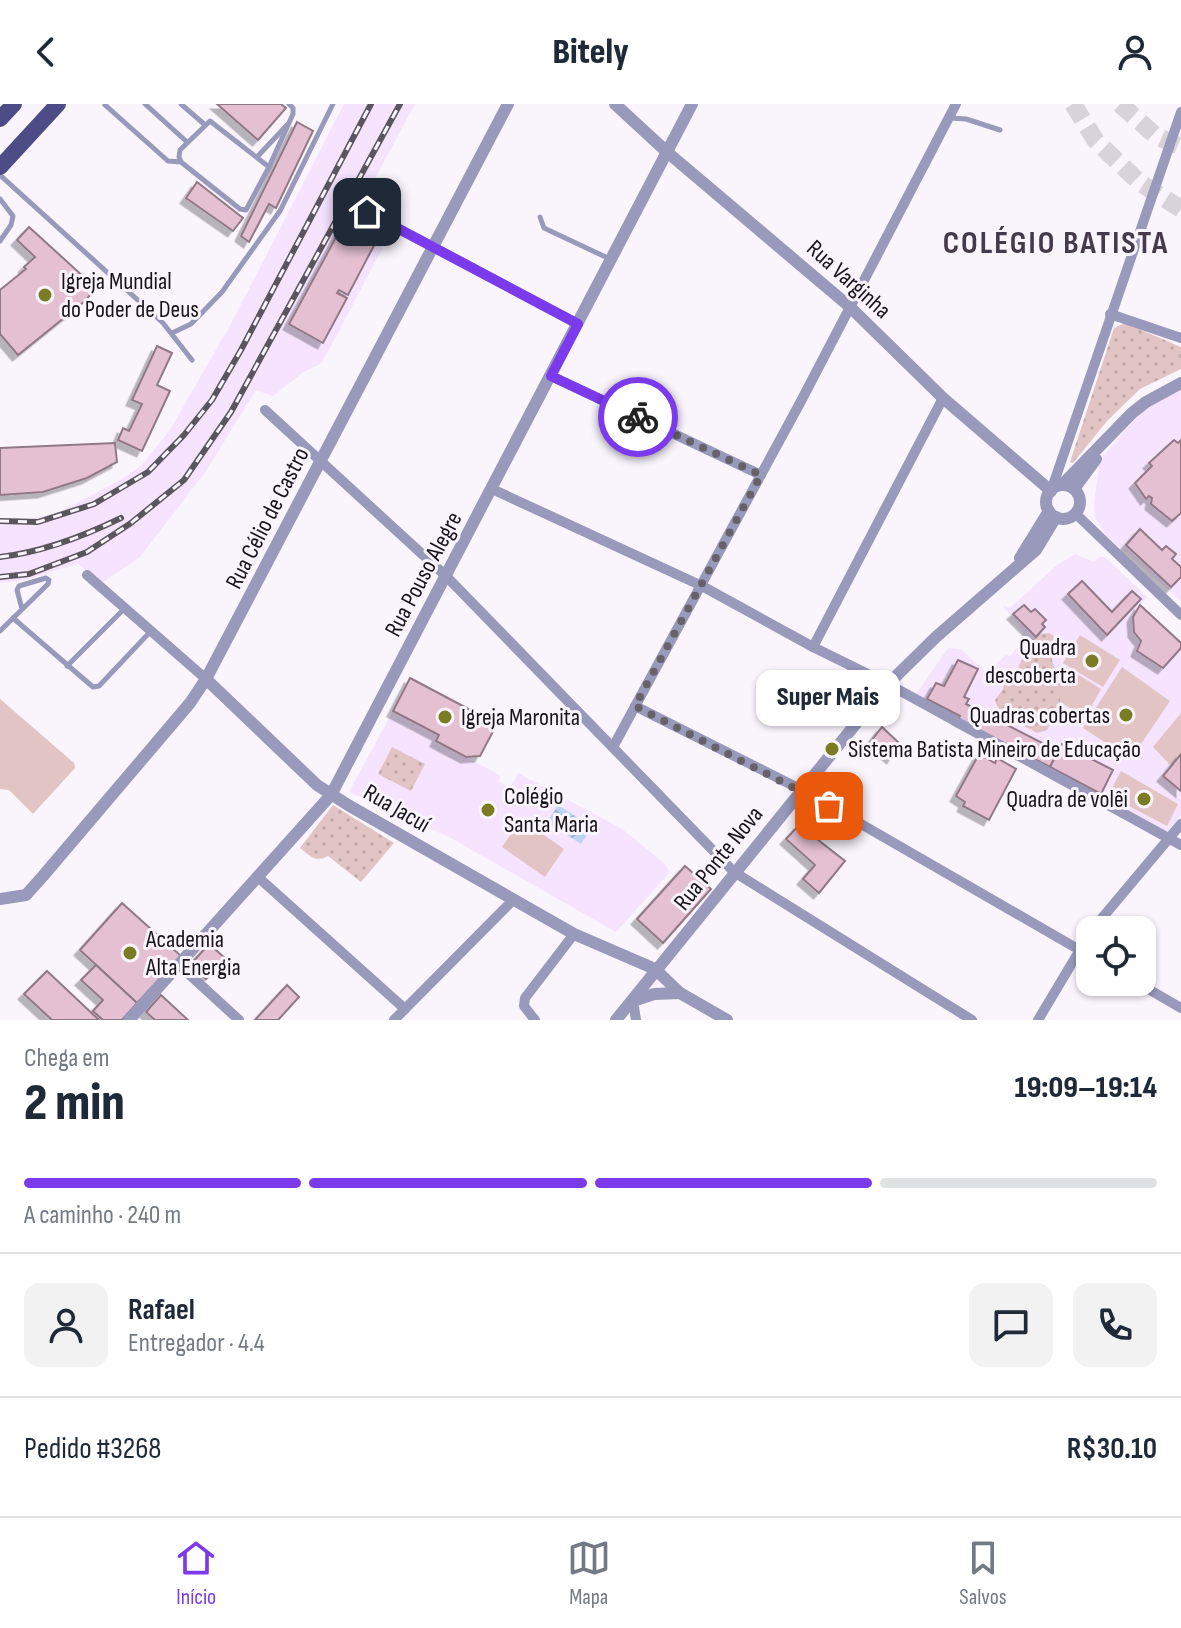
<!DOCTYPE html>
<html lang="pt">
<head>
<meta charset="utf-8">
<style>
  body { margin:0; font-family:"Sofia Sans Condensed",sans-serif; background:#f2f2f3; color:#1f2937; height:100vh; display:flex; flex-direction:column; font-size:30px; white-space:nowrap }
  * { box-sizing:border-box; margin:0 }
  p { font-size:26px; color:#747a83 }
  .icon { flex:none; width:44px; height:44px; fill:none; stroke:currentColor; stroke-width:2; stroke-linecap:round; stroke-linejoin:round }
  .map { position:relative; height:916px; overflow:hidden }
  .sheet { display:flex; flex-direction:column; background:#fff; flex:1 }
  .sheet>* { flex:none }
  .controls { position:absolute; left:1076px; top:812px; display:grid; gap:16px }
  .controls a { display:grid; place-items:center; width:80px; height:80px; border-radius:16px; background:#fff; box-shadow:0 2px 6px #0004; font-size:40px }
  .pin { position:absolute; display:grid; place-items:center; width:68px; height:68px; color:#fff; margin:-34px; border-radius:16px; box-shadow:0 4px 12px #0006 }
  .courier { position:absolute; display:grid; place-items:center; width:80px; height:80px; margin:-40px; border:6px solid #7c3aed; border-radius:50%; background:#fff; color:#222; box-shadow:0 2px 10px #0007 }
  .bubble { position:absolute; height:56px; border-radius:16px; background:#fff; box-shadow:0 2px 6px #0004; font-size:26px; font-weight:800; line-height:56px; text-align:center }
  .overview em { font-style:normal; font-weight:800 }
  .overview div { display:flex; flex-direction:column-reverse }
  .overview { display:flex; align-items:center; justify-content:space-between; height:136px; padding:0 24px }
  h1 { font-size:52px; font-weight:800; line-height:60px }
  .bar { display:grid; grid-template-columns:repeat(4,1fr); gap:12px 8px; align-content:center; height:96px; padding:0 24px }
  .bar i { height:10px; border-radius:6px; background:#e0e1e3 }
  .bar .on { background:#7c3aed }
  .bar p { grid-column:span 4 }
  .line { display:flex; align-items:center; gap:20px; padding:0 24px; border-top:2px solid #e0e1e3 }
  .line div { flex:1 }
  .round { display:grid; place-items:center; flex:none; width:84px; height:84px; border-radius:16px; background:#f2f2f3 }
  header { display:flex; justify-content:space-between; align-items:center; height:104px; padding:0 24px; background:#fff; font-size:36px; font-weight:800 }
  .tab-bar { display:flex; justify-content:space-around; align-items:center; height:112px; border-top:2px solid #e0e1e3; background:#fff; font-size:22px; color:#747a83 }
  .tab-bar a { display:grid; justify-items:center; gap:4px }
  .tab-bar .on { color:#7c3aed }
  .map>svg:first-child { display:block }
  .built { fill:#f5e3ff }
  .grass { fill:#e2c4c5 }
  .park { fill:url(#park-dots) }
  .water { fill:url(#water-waves) }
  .building { fill:#e5c0d3; stroke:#907985; stroke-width:2; filter:url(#shadow) }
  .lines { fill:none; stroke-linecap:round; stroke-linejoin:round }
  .trunk-tunnel { stroke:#d8d2db; stroke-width:18; stroke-dasharray:18 9; stroke-linecap:butt }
  .service { stroke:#9899bb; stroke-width:5 }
  .minor { stroke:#9899bb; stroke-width:10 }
  .tertiary { stroke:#9899bb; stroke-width:12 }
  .primary { stroke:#4d4c86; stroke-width:16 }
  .rail-casing { stroke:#5b555d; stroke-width:6 }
  .rail { stroke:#faf4fd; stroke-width:3; stroke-dasharray:9; stroke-linecap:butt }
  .done { stroke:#676269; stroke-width:8; stroke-dasharray:0 14.4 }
  .route { stroke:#7c3aed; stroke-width:10 }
  .poi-dot { fill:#7a7c24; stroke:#faf4fd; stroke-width:3 }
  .labels { text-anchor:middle; stroke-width:6; stroke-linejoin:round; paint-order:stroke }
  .street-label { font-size:24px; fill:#18131a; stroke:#faf4fd }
  .poi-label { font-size:24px; fill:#18131a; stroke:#faf4fd; text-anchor:start }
  .district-label { font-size:32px; font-weight:bold; letter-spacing:2px; fill:#453a4b; stroke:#faf4fd }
</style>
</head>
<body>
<header><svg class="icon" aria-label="back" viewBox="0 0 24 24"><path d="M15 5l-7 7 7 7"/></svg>Bitely<svg class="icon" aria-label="person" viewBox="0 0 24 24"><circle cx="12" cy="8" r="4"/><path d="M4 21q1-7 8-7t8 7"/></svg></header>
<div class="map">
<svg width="1181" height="916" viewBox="0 0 1181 916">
  <defs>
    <pattern id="park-dots" width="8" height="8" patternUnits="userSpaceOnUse" patternTransform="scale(2)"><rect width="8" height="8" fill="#e2c4c5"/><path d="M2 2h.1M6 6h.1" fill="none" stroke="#c1a8a9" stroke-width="1.8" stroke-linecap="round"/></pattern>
    <pattern id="water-waves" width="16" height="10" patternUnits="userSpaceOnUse" patternTransform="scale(2)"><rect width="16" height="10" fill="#bbd5f3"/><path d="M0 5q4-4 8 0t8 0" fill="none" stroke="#a0b6d0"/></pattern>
    <filter id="shadow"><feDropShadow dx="-5.5" dy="5.5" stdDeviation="0" flood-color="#0004"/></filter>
  </defs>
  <rect width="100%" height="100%" fill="#faf4fd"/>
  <g class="built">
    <path d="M344,0H415L357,108L391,128L322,259L302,269L273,292L256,286L206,367L140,453L100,480L78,460L24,476L0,479V417L19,418L62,407L122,375L141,362L170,326L232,218Z"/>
    <path d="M1181,285V497L1106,431L1095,413L1094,399L1100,356L1139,310L1157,296Z"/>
    <path d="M1075,450L1094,458L1099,453H1105L1147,493L1140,502L1181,539V712L1167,728L915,592L948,544L961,545L987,569L1006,551L1010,552L1021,539L1023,528L1003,502L1010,504L1056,462Z"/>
    <path d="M393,607L439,631L436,637L501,672L498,677L510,684L518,669L622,725L665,760L670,768L616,828L449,733L349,688Z"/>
  </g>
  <g class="grass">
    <path d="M1080,531L1120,556L1103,583L1063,559Z"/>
    <path d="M1063,561L1101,585L1085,614L1045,588Z"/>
    <path d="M1122,563L1170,597L1131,655L1083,624Z"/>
    <path d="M0,595L74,659L75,664L33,710L9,686L0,685Z"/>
    <path d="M1181,609V649L1171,662L1153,643Z"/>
    <path d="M1121,667L1178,700L1167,722L1108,691Z"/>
    <path d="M521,715L564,745L545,773L502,743Z"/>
  </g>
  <g class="park">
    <path d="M1125,219L1181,243V265L1140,285L1107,317L1073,359L1070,358L1114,224Z"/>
    <path d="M1049,529L1054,532C1047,554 1054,559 1060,580L1055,588L1060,589V604L1047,626L1037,629L1020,620L1014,611C1005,614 997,605 995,596L1003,585L1004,578C1006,576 1010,575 1013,573C1019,567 1019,557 1026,550V542L1039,530Z"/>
    <path d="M392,643L425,660L411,687L378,670Z"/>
    <path d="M333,701L394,739L361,778L328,752C316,759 310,752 300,744Z"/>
  </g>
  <path class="water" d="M558,701L592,723L581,740L547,718Z"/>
  <g class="building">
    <path d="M217,0H281L286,4L258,36Z"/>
    <path d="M297,18L313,27L276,104L269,100L249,138L241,132Z"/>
    <path d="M197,78L243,114L233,127L186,94Z"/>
    <path d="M347,113L380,130L348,191L339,186L337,189L347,194L323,239L289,220Z"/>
    <path d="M29,123L96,184L85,197L18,251L0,230V186L26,165L24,163L35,153L17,136Z"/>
    <path d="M157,242L172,249L157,281L170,287L142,347L118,336L123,324L129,327L142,300L132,296Z"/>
    <path d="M1174,336L1178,339L1181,336V409L1172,417L1151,400L1152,394L1149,392L1146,395L1135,379L1152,362L1149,359Z"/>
    <path d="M115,339L117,358L87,374L43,388L0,391V344Z"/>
    <path d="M1140,425L1162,446L1166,442L1176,450L1172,455L1181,463V473L1171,483L1126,441Z"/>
    <path d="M1082,477L1112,508L1132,487L1141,495L1107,531L1068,490Z"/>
    <path d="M1024,501L1031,508L1035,505L1046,516L1042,520L1045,523L1036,533L1013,510Z"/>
    <path d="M1140,501L1181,539V544L1163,564L1137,547L1141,537L1134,528L1133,513Z"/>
    <path d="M958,556L978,565L964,593L969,595L966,600L1058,647L1050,663L958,615L960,612L927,595L936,579L944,582Z"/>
    <path d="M410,574L497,620L480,652L466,653L436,637L439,631L393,607Z"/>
    <path d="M882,623L900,640L892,654L882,645L879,649L868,641Z"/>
    <path d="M1062,640L1113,666L1101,690L1050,663Z"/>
    <path d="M979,650L995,659L997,654L1016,665L989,716L963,702L965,698L956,692Z"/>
    <path d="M1181,650V687L1163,672Z"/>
    <path d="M799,721L845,757L819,789L803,775L815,761L786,735Z"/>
    <path d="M685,762L711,785L663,839L637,815Z"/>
    <path d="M122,799L181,852L137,899L80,846Z"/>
    <path d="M209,840L225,854L206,875L190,861Z"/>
    <path d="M96,861L137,899L122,916H103L93,907L103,896L81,876Z"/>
    <path d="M47,867L99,916H52L24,890Z"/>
    <path d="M287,881L299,893L278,916H255Z"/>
    <path d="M161,891L188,916H155L146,908Z"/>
  </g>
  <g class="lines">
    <g class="trunk-tunnel">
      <path d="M1073,0L1096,37L1139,78L1181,105"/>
      <path d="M1120,0L1156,32L1181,43"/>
    </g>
    <g class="service">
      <path d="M145,0L187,38"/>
      <path d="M181,0L204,20"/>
      <path d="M105,1L168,57L181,58L240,105L246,106L269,63L210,17L180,46L179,53L181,58"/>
      <path d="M950,14L966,15L1000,26"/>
      <path d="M257,53L287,21"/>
      <path d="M269,63L293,10V4L289,0"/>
      <path d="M0,71L163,219L192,256"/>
      <path d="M0,95L13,112L11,121L0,137"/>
      <path d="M540,113L544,124L612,156"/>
      <path d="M172,229L191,220L222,188L280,107L333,0"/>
      <path d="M13,514L93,583L99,582L150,528"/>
      <path d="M0,527L48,480L49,476L46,474L19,482L17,486L22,505"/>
      <path d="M67,562L124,505"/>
    </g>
    <g class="minor">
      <path d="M367,108L578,220"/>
      <path d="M1110,210L1181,234"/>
      <path d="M551,272L761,371"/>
      <path d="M265,306L446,472L734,768L972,916"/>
      <path d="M492,385L702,482L813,543L888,580L1181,741"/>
      <path d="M1051,387L1181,8"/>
      <path d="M1076,410L1181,511"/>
      <path d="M87,471L206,575"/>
      <path d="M813,543L943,294"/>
      <path d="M635,602L802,686L1090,852"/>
      <path d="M613,643L800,299L956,0"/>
      <path d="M259,774L405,905"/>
      <path d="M1092,826L1181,720"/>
      <path d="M179,861L239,916"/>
      <path d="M1136,878L1181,904"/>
      <path d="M633,897L636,916"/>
      <path d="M394,916L514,795"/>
      <path d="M535,916L524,902L525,894L574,830"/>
      <path d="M1038,916L1090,829"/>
    </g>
    <g class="tertiary">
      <path d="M615,0L667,48L850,203L943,294L1051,387"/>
      <path d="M1062,381L1132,309L1146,298L1181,279"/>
      <circle cx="1063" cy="398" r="17"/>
      <path d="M1074,385L1096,355"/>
      <path d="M1020,454L1049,407"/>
      <path d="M206,575L317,681L348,701L574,830L655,865L680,889L727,916"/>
      <path d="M0,795L26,791L43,772L190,599L206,575L508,0"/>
      <path d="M633,897L654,890L680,889"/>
      <path d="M129,916L331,691L692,0"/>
      <path d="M616,916L888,580L936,533L1036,446L1056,413"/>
    </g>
    <g class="primary">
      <path d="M0,15L14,0"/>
      <path d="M0,63L58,0"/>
    </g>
    <defs>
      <g id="rail">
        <path d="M0,417L38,418L94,400L148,368L184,331L212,296L241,246L371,0"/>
        <path d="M0,453C43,448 82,433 121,414"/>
        <path d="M0,473L29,470L87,448L131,419L184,376L231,308L400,0"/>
      </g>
    </defs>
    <use href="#rail" class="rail-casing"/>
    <use href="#rail" class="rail"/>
  </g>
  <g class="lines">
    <path class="done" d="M638,313L761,371L635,602L829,702"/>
    <path class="route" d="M367,108L578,220L551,272L638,313"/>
  </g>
  <g class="poi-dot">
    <circle cx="45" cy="191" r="8"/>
    <circle cx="1092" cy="557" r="8"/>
    <circle cx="1126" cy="611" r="8"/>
    <circle cx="445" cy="613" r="8"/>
    <circle cx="832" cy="645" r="8"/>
    <circle cx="1144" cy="695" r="8"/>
    <circle cx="488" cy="706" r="8"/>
    <circle cx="130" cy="849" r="8"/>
  </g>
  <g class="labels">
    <g class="street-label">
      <text transform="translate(849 175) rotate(42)" y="8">Rua Varginha</text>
      <text transform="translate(267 414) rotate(-63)" y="8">Rua Célio de Castro</text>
      <text transform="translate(423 470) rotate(-62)" y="8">Rua Pouso Alegre</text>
      <text transform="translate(397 704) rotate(30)" y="8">Rua Jacuí</text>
      <text transform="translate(718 754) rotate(-51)" y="8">Rua Ponte Nova</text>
    </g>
    <g class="poi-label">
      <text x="61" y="185">Igreja Mundial<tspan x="61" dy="28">do Poder de Deus</tspan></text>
      <text x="1076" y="551" text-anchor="end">Quadra<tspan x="1076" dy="28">descoberta</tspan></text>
      <text x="1110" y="619" text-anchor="end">Quadras cobertas</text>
      <text x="461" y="621">Igreja Maronita</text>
      <text x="848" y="653">Sistema Batista Mineiro de Educação</text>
      <text x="504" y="700">Colégio<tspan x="504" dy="28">Santa Maria</tspan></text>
      <text x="1128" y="703" text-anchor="end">Quadra de volêi</text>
      <text x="146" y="843">Academia<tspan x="146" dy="28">Alta Energia</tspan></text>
    </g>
    <g class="district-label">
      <text x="1056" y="149">COLÉGIO BATISTA</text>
    </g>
  </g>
</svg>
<div class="controls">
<a><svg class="icon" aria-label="locate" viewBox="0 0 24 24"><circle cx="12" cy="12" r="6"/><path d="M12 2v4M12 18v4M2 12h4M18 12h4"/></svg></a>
</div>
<div class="pin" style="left:829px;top:702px;background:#ea580c"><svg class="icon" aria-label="bag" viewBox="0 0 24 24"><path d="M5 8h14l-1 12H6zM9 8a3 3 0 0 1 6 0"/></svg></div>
<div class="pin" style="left:367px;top:108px;background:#1f2937"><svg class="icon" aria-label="home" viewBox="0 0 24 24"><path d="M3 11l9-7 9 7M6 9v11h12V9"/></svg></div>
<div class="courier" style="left:638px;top:313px"><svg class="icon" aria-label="bike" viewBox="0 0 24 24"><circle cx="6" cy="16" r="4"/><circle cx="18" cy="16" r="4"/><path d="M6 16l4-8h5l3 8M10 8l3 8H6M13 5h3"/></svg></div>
<div class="bubble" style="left:756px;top:566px;width:144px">Super Mais</div>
</div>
<section class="sheet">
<div class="overview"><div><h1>2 min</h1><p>Chega em</p></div><em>19:09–19:14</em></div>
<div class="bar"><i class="on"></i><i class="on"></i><i class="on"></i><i></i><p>A caminho · 240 m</p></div>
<div class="line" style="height:144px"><a class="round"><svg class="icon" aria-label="person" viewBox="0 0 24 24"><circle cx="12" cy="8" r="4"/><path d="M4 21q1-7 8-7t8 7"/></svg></a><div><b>Rafael</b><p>Entregador · 4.4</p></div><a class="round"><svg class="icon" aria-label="chat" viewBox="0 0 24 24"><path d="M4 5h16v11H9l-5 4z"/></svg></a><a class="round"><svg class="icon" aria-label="phone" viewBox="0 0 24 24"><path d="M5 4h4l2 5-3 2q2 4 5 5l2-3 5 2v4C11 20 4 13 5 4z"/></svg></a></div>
<div class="line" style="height:104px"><div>Pedido #3268</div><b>R$30.10</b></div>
</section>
<nav class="tab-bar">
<a class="on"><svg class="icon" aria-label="home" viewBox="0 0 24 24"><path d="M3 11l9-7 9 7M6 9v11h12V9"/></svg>Início</a>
<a><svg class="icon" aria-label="map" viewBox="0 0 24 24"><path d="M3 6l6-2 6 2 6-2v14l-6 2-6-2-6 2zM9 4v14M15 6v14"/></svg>Mapa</a>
<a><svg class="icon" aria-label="saved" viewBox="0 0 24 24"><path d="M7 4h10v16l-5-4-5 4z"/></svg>Salvos</a>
</nav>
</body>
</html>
